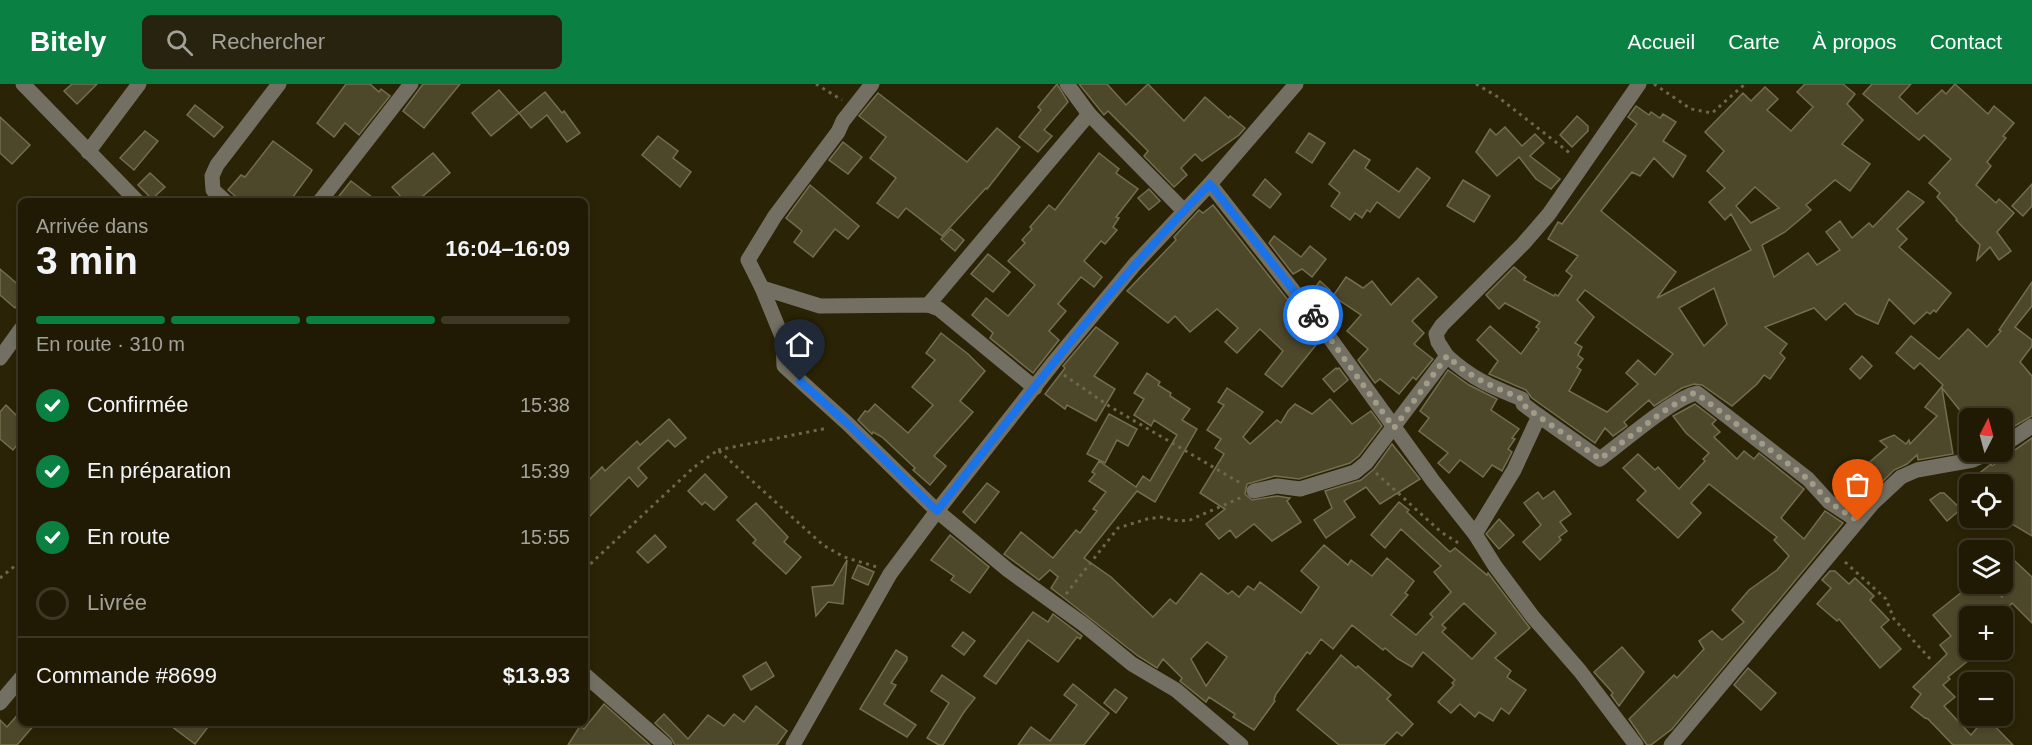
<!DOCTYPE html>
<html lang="fr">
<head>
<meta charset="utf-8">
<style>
  body { margin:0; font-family:Helvetica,sans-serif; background:#28230e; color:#f1f3f6; height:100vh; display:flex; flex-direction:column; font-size:22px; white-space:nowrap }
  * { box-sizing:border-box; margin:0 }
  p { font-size:20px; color:#a2a19a }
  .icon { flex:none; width:33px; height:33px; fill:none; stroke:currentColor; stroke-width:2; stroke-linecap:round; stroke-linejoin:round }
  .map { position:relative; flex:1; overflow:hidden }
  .drawer { position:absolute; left:18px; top:114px; width:570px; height:528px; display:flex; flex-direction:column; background:#201a04; border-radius:9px; box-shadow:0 3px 9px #0003,0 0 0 2px #3d3826 }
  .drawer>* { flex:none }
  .needle { width:39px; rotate:6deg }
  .tools { position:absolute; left:1959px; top:324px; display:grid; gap:12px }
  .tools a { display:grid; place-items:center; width:54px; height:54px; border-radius:9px; background:#201a04; box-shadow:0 3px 9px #0003,0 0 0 2px #3d3826; font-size:30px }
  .pin { position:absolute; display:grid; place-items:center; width:51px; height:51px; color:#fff; margin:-62px -26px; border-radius:50% 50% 50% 0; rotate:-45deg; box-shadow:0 0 6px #0007 }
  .pin .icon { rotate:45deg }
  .courier { position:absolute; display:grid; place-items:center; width:60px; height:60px; margin:-30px; border:4px solid #1a73e8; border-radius:50%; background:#fff; color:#222; box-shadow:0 2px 8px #0007 }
  .headline em { font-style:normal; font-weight:700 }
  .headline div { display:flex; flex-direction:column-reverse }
  .headline { display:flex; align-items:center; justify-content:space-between; height:102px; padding:0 18px }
  h1 { font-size:39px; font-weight:700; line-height:45px }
  .bar { display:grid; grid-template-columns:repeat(4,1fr); gap:9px 6px; align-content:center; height:72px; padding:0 18px }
  .bar i { height:8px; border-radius:4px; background:#3d3826 }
  .bar .selected { background:#0b8043 }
  .bar p { grid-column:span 4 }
  .line { display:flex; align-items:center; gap:15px; padding:0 18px; border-top:2px solid #3d3826 }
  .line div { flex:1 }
  ol { padding:0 18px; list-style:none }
  li { display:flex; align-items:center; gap:18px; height:66px }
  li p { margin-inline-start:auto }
  li .icon { padding:6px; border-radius:50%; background:#0b8043; color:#fff; stroke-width:4 }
  li:last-child { color:#a2a19a }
  li i { width:33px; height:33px; border:3px solid #3d3826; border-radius:50% }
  header { display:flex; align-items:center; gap:36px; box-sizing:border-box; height:84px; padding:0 30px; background:#0b8043; color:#fff }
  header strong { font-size:28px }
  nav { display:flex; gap:33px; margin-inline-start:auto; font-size:21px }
  .search { width:420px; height:54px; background:#28230e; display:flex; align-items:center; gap:15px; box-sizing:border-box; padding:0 21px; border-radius:9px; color:#a2a19a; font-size:22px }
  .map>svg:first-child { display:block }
  .building { fill:#4e482b; stroke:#746d4f; stroke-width:1.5; fill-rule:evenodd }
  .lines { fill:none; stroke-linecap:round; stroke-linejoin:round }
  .path { stroke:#6d674f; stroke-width:3; stroke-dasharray:3 4.5; stroke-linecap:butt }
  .minor { stroke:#737063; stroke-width:15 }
  .done { stroke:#a09c87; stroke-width:6; stroke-dasharray:0 10.8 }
  .route { stroke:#1a73e8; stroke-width:8 }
</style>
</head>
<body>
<header>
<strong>Bitely</strong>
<div class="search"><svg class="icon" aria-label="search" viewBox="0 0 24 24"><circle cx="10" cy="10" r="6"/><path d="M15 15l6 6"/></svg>Rechercher</div>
<nav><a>Accueil</a><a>Carte</a><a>À propos</a><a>Contact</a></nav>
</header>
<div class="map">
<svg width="2032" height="661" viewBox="0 0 2032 661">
  <rect width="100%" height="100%" fill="#2a2306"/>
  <g class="building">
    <path d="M72,0H97L77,20L64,7Z"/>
    <path d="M346,0H370L379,8L381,5L390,12L359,51L345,39L334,53L317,39Z"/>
    <path d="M423,0H460L424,44L403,27Z"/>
    <path d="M1057,0L1068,18L1044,46L1052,52L1038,68L1019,53L1041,26L1038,23Z"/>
    <path d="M1079,0H1107L1126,21L1148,0L1184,37L1205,13L1229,34L1230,32L1245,44L1239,51L1202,77L1195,70L1181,84L1187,91L1174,103L1144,72L1148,67L1108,27L1104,31Z"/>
    <path d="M1805,0H1843L1855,10L1847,20L1863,36L1842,60L1870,80L1850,107L1835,96L1806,121L1811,126L1785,148L1762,161L1774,193L1808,169L1817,181L1840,166L1826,148L1840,137L1852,154L1869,139L1873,143L1908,107L1924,118L1897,145L1907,155L1899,163L1951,209L1936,228L1934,226L1930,230L1927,228L1914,240L1889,215L1878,240L1856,230L1845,219L1826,236L1814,224L1765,243L1787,260L1780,269L1785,274L1770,295L1764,291L1757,300L1732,322L1702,301L1694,300L1682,304L1654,322L1649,316L1624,338L1627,342L1613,352L1605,344L1595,359L1532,314L1526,306L1489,290L1498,277L1477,256L1490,242L1521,270L1539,245L1536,243L1540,238L1505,219L1499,225L1486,211L1514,183L1526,193L1524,196L1554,212L1555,210L1558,212L1572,192L1566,187L1578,172L1548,155L1558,138L1562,140L1637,40L1628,33L1636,22L1649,31L1651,28L1660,34L1663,30L1676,38L1663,57L1686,72L1673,93L1654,74L1640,92L1632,88L1601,127L1676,188L1657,214L1751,166L1731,130L1725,136L1709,118L1725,104L1707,87L1724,67L1705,48L1743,9L1751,17L1765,3L1778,15L1767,26L1791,47L1813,23L1797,8ZM1755,103L1779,124L1751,139L1736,122ZM1714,204L1727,240L1704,262L1679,224ZM1585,206L1673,270L1655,291L1638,276L1626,289L1638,300L1607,328L1569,307L1581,286L1577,283L1583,275L1578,271L1582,263L1575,259L1594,233L1577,216Z"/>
    <path d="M1872,0H1911L1899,13L1917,30L1942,6L1946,10L1955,0L1988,30L1994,22L2014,39L2003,52L2006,54L1987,78L1991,82L1976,101L1996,119L1999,115L2014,129L1997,148L2011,167L1999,176L1990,163L1977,176L1980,161L1956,136L1957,135L1937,113L1940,109L1929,99L1951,75L1924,51L1919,56L1863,10Z"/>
    <path d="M499,6L519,29L491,52L472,29Z"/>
    <path d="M545,8L562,29L564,27L580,49L567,58L547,31L531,44L519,29Z"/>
    <path d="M878,9L967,78L997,44L1020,63L987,105L986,104L942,152L906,124L898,134L877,119L896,94L870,74L886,53L859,32Z"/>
    <path d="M195,21L223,43L214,53L187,31Z"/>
    <path d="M1577,32L1588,42V47L1572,63L1560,51Z"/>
    <path d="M0,33L30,61L12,80L0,69Z"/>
    <path d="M1505,43L1522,62L1535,50L1544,59L1530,72L1560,95L1551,105L1536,95L1519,73L1497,92L1476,68L1490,45L1496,51Z"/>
    <path d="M145,47L158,57L134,86L120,74Z"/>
    <path d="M1309,49L1325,59L1312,79L1296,68Z"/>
    <path d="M658,52L678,67L673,74L691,88L680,103L642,71Z"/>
    <path d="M273,57L312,86L311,88L290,117H241L228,106L241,91L245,93Z"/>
    <path d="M843,58L862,73L848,90L829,76Z"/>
    <path d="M1354,66L1370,76L1365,84L1399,108L1417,84L1430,94L1399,134L1377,118L1370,128L1367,126L1362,134L1355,129L1350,136L1331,122L1340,109L1329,100Z"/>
    <path d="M433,69L450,89L417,117H405L392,103Z"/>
    <path d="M1099,69L1119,85L1116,89L1138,105L1116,133L1119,134L1113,143L1117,146L1105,160L1101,157L1084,177L1102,193L1094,203L1081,193L1058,220L1066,227L1049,247L1059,256L1033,289L990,254L993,249L972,231L986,214L1008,232L1035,201L1008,177L1025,159L1022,156L1032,145L1030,143L1049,121L1055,126Z"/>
    <path d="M150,89L165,103L152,115L138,101Z"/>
    <path d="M1265,95L1281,110L1270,124L1253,111Z"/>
    <path d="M1463,96L1490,112L1474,138L1447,122Z"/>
    <path d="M351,97L377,117H335Z"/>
    <path d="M2032,100V122L2023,132L2012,122Z"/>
    <path d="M810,101L859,142L848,155L835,145L813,173L794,158L802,147L786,134Z"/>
    <path d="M1149,105L1160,117L1149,126L1138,114Z"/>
    <path d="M1213,121L1310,244L1305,252L1316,261L1282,303L1265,290L1283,267L1260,245L1237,269L1225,258L1238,244L1217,225L1190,248L1175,232L1168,239L1127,207L1176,156L1174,153L1199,126L1203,129Z"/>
    <path d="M951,145L964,156L955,167L941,155Z"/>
    <path d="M1274,152L1301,173L1310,162L1326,175L1312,193L1302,185L1293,190L1269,159Z"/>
    <path d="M988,170L1010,188L993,208L971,190Z"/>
    <path d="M0,185L21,203V217L15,224L0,211Z"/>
    <path d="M1346,193L1363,204L1372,197L1391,221L1418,194L1437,213L1412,237L1424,249L1414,260L1433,275L1416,296L1413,293L1399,310L1380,295L1375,299L1358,276L1368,265L1347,247L1361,231L1333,212Z"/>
    <path d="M1320,197L1330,206L1317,222L1309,211Z"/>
    <path d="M2032,198V222L2015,243L2032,256V262L2020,278L2032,292V332L2013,343L2005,334H1966L1942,304L1953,370L1918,376L1917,371L1907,380L1894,386L1856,424L1837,411L1861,379L1865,382L1887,363L1880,357L1894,351L1906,360L1909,356L1910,360L1937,332L1925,323L1943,301L1920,279L1914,285L1896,269L1911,252L1939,275L1968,245L1987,263L2001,247L1999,246Z"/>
    <path d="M1096,243L1118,259L1094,292L1115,305L1096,337L1067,321L1065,325L1045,310L1065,284L1063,282Z"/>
    <path d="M941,249L968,270L985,287L960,317L973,328L934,372L946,382L930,401L913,386L915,384L882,353L873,348L872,350L858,336L865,327L868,328L875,320L908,349L933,321L912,303L935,276L926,269Z"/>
    <path d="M1862,272L1872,282L1860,295L1850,285Z"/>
    <path d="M1336,284L1337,285L1339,284L1348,296L1334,308L1323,295Z"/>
    <path d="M1448,286L1469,301L1497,315L1491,326L1519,345L1512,354L1515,355L1508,365L1512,368L1502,387L1492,381L1483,393L1460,376L1449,389L1438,379L1448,369L1419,347L1429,334L1420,327Z"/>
    <path d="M1147,289L1160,298L1158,301L1171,309L1170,312L1190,325L1182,336L1197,345L1155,418L1137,407L1084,474L1111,493L1153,533L1170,515L1176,520L1201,489L1228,510L1232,507L1239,513L1248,502L1254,506L1260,498L1301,529L1319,503L1301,487L1324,461L1348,481L1351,476L1372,492L1387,474L1414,497L1405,509L1408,511L1391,531L1416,551L1433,533L1430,530L1451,508L1434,488L1441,482L1401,445L1385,464L1371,451L1399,418L1409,426L1407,428L1450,468L1455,464L1487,491L1488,489L1530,544L1495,574L1511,587L1507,593L1526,606L1509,630L1501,624L1493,637L1479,628L1475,633L1460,620L1451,629L1438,618L1454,601L1452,599L1455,596L1423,568L1412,583L1398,575L1385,564L1383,566L1352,541L1333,565L1321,555L1310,570L1307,568L1276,610L1274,616L1275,617L1254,646L1233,633L1235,630L1209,613L1206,618L1180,597L1182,594L1163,575L1157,584L1138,572L1064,514L1051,504L1058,493L1050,486L1039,496L1004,470L1021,448L1053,474L1076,446L1080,449L1097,427L1093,425L1106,408L1089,397L1095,390L1092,388L1099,377L1136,403L1143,392L1150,397L1177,351L1154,336L1151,342L1134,331L1144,315L1134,309ZM1464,519L1496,549L1472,575L1442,548L1446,544L1442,541ZM1207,558L1227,573L1206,602L1191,575Z"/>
    <path d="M1227,304L1263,328L1243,353L1250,360L1277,336L1281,339L1288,327L1295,320L1312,330L1330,315L1352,340L1371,327L1382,342L1359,372L1350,379L1299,395L1275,392L1247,400L1245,410L1252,416L1277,412L1290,414L1287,417L1301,438L1272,457L1254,440L1236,454L1230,446L1219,455L1206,440L1225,425L1200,409L1224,370L1215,364L1221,355L1207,346L1224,321L1218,318Z"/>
    <path d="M1695,320L1716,336L1712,340L1720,348L1714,353L1737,375L1744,367L1754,375L1759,369L1804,405L1781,434L1804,455L1825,427L1843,439L1672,645L1651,661H1647L1629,635L1674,591L1677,594L1704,565L1699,557L1712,547L1722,556L1744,538L1732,526L1749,506L1777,486L1789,472L1774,456L1777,453L1709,400L1691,419L1701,429L1678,454L1637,416L1646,407L1623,384L1638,370L1655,386L1658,383L1679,405L1705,377L1703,375L1709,369L1686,349L1673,332Z"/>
    <path d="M6,321L21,336V356L13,366L0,355V328Z"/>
    <path d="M1109,330L1137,345L1128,362L1117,356L1105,379L1087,370Z"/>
    <path d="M669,335L686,354L675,363L668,356L638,384L647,394L638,403L629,393L585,437V400L602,383L605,387L637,357L640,361Z"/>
    <path d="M2032,354V452L2002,434V390L1989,400H1966L1991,380L1992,382Z"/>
    <path d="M1392,360L1420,395L1380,420L1366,403L1344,417L1355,433L1326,454L1314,436L1332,424L1325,407L1361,396L1374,385Z"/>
    <path d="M705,390L727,413L714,426L705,418L702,421L688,407Z"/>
    <path d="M987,399L999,408L975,439L963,428Z"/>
    <path d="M1554,407L1571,430L1560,438L1567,447L1559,453L1561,456L1540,476L1523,458L1541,441L1524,419L1538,408L1543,415Z"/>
    <path d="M1940,409H1944L1961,425L1947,437L1930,416Z"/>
    <path d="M756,419L788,453L784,458L801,473L786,490L753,459L756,456L737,436Z"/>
    <path d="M1499,435L1514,451L1499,465L1486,450Z"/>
    <path d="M655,451L666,463L648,479L637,468Z"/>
    <path d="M950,451L989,483L970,509L951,496L954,492L931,476Z"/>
    <path d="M2002,465L2032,493V539L2012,519L2001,532H1970V571L1967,574L1969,576L1948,593L1950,595L1943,601L1955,613L1944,622L1971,651L1986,633L2013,661H1953L1928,635L1925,634L1911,623L1921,610L1913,603L1947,570L1940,561L1951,552L1933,531L1972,500H1986L2002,513Z"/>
    <path d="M847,476L843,520L828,518L816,532L812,503L833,501Z"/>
    <path d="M858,481L874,488L868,501L852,494Z"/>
    <path d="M1830,487H1835L1849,500L1855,494L1874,512L1870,516L1889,536L1881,543L1901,565L1880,584L1839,535L1837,537L1817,520L1831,504L1822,496Z"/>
    <path d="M1033,528L1048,538L1053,530L1082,552L1080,555L1077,553L1058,578L1028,556L996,600L984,592Z"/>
    <path d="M963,548L975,557L964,571L952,562Z"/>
    <path d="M1622,563L1644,588L1619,622L1611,611L1613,609L1594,588Z"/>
    <path d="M896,566L907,573V576L891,599L896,601L884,620L916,641L907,653L860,625Z"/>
    <path d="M1341,571L1356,584L1358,582L1391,611L1387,615L1413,640L1402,652L1397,648L1384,661H1339L1297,626Z"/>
    <path d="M766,578L774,592L751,606L743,592Z"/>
    <path d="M1748,584L1776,609L1761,626L1734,601Z"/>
    <path d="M942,591L975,614L964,628L943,661H939L927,654L949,619L931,607Z"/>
    <path d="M1073,600L1109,629L1084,661H1018L1031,643L1050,657L1077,621L1064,611Z"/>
    <path d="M1115,605L1127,614L1116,629L1104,619Z"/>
    <path d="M604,620L650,661H568L580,642L584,645Z"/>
    <path d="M756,622L787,647L777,661H675L671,654L655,639L664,630L688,655L708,631L724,642L734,630L744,638Z"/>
    <path d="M21,627V639H36L17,661H0V636L7,643Z"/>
    <path d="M167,639H211L195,660Z"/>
  </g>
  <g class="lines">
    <g class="path">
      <path d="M816,0L842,16"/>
      <path d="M1476,0L1498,13L1571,70"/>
      <path d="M1654,0L1691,25L1712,29L1745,0"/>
      <path d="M1064,291L1109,322L1242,400"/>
      <path d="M718,366L828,344"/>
      <path d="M1376,389L1441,448L1460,460"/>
      <path d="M1845,478L1886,515L1894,535L1932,577"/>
      <path d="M585,485L693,384L718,366L823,461L844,473L877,483"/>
      <path d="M0,494L21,477"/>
      <path d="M1066,510L1118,444L1147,435L1160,433L1178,437L1190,436L1242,413"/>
    </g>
    <g class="minor">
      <path d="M23,0L137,117"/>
      <path d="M1067,0L1089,30L1184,127"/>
      <path d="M88,68L139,0"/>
      <path d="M1210,100L1324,246L1433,397L1475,450L1495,482L1533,533L1580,587L1636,661"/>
      <path d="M225,117L213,106L212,92L217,81L279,0"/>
      <path d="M320,117L411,0"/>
      <path d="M762,204L748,176L775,132L838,48L843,37L872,0"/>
      <path d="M928,221L1089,30"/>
      <path d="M1447,272C1472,295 1492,303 1522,315L1523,320L1539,332L1514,386L1475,450"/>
      <path d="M0,274L21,245"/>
      <path d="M1035,304L939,225L928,221L820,222L762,204L783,255L784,282L848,340L937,427L1008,486L1083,540L1132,580L1176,606L1241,661"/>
      <path d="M1539,332L1600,375C1622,359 1673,314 1697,309L1808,395L1829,418L1858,437"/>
      <path d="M2002,362L2032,342"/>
      <path d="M1254,407L1277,402L1300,405L1355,388L1366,379L1447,272L1438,258L1436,250L1442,241L1523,160L1549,130L1639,0"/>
      <path d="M585,591L665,661"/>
      <path d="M0,619L21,594"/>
      <path d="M793,661L890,490L937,427L1054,278L1135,180L1210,100L1296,0"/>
      <path d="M1671,661L1873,419L1901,393L1917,386L1973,376L1991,368"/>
    </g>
  </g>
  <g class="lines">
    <path class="done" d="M1313,231L1394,344L1447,272C1472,295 1492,302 1522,315L1523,320L1528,325L1600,375L1664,327L1691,310L1696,309L1808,395L1829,418L1858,437"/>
    <path class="route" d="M800,297L848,340L937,427C1025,316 1110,201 1210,100L1313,231"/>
  </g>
</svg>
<div class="tools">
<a><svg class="needle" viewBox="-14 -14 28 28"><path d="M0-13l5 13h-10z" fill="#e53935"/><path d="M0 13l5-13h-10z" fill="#a2a19a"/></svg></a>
<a><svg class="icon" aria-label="locate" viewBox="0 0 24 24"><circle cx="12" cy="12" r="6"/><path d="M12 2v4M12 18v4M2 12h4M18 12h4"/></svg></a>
<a><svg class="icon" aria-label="layers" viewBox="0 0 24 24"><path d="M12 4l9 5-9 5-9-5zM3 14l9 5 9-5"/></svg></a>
<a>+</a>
<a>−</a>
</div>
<div class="pin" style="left:1858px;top:437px;background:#ea580c"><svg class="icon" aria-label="bag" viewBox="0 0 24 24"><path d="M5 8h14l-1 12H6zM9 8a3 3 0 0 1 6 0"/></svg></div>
<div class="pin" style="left:800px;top:297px;background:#1f2937"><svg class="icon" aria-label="home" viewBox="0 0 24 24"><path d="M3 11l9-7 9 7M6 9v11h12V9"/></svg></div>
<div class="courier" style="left:1313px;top:231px"><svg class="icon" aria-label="bike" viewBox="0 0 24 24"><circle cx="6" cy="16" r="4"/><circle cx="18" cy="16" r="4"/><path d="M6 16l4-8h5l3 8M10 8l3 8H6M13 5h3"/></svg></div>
<section class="drawer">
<div class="headline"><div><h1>3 min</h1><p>Arrivée dans</p></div><em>16:04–16:09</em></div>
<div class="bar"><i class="selected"></i><i class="selected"></i><i class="selected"></i><i></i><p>En route · 310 m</p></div>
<ol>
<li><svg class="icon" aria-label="check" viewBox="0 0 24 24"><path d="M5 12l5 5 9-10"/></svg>Confirmée<p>15:38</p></li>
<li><svg class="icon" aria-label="check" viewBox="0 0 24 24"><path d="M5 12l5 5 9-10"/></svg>En préparation<p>15:39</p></li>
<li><svg class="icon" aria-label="check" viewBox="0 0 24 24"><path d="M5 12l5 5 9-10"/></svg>En route<p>15:55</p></li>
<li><i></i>Livrée</li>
</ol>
<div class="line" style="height:78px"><div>Commande #8699</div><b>$13.93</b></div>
</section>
</div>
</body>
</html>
